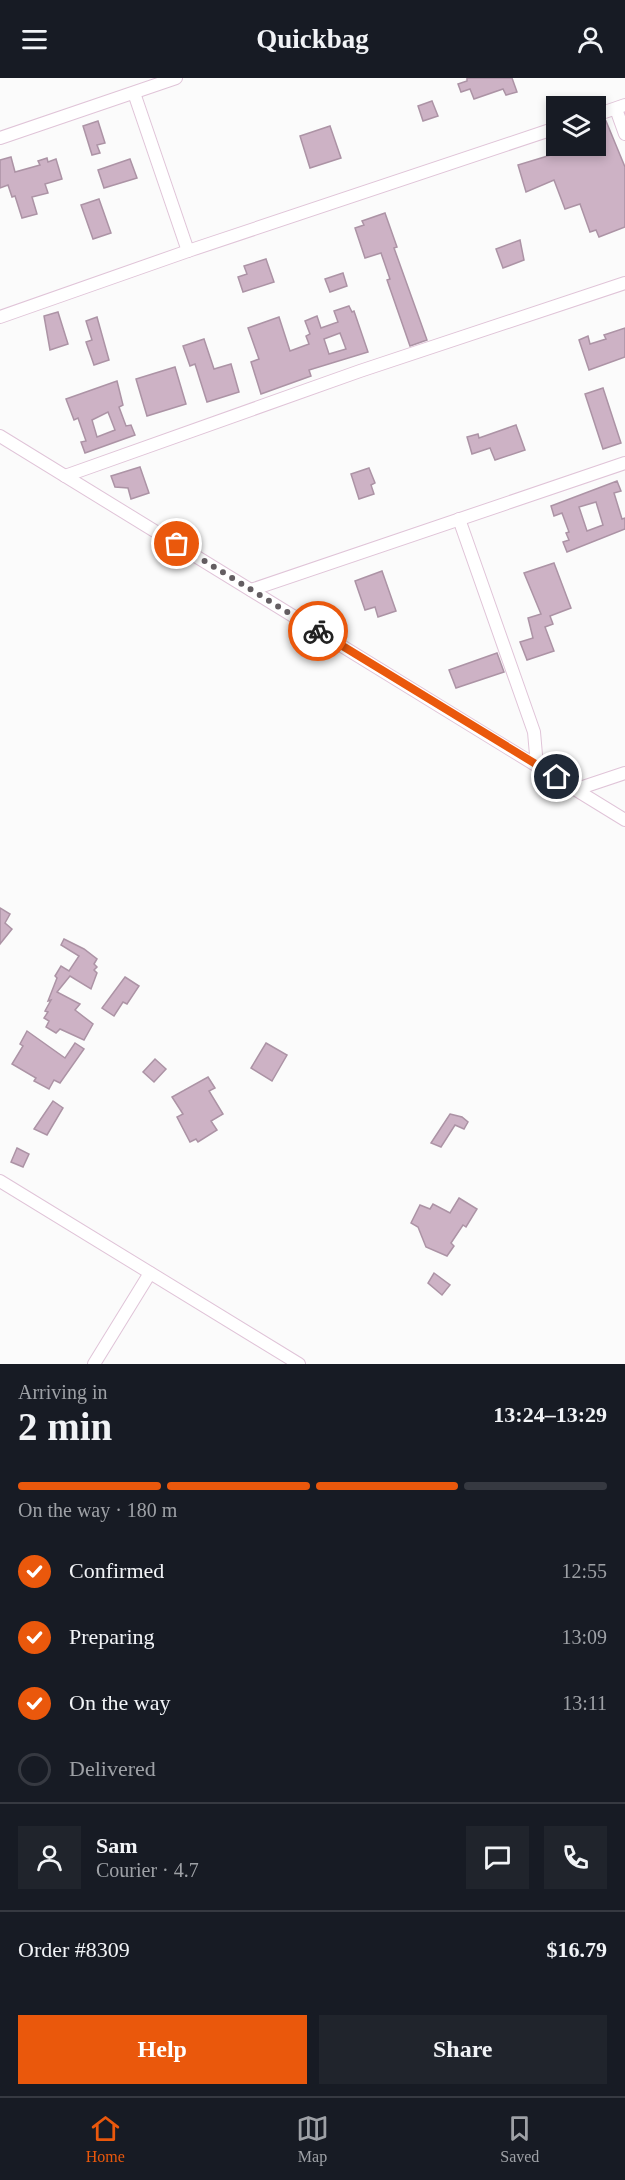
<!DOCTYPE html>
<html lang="en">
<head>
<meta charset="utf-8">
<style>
  body { margin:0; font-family:"Times New Roman",serif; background:#20242c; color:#f1f3f6; height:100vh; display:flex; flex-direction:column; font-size:22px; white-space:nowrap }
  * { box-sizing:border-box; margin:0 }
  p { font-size:20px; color:#9ea1a6 }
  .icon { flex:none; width:33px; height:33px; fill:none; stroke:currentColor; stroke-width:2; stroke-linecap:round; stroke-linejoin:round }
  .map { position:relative; height:1286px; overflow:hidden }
  .side { display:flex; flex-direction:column; background:#171b24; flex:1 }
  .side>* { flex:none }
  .tools { position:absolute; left:546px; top:18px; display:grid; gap:12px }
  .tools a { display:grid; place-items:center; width:60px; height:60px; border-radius:0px; background:#171b24; box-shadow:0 3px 9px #0003; font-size:30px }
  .pin { position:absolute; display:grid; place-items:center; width:51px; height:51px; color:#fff; margin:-26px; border:3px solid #fff; border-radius:50%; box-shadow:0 2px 6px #0007 }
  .courier { position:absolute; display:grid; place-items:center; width:60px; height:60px; margin:-30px; border:4px solid #ea580c; border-radius:50%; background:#fff; color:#222; box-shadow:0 2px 8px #0007 }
  .head em { font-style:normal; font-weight:600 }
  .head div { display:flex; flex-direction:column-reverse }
  .head { display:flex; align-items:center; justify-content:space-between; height:102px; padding:0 18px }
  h1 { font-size:39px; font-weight:600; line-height:45px }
  .bar { display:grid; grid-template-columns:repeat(4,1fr); gap:9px 6px; align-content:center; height:72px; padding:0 18px }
  .bar i { height:8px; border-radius:4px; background:#363941 }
  .bar .selected { background:#ea580c }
  .bar p { grid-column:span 4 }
  .line { display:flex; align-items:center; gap:15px; padding:0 18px; border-top:2px solid #363941 }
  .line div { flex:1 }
  .round { display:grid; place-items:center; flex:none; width:63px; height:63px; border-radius:0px; background:#20242c }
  ol { padding:0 18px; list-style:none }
  li { display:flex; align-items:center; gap:18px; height:66px }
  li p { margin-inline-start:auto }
  li .icon { padding:6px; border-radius:50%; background:#ea580c; color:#fff; stroke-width:4 }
  li:last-child { color:#9ea1a6 }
  li i { width:33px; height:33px; border:3px solid #363941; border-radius:50% }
  .button { display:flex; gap:12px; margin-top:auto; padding:12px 18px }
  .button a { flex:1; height:69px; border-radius:0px; background:#ea580c; color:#fff; font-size:24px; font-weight:600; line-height:69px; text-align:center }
  .button a+a { background:#20242c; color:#f1f3f6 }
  header { display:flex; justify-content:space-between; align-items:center; height:78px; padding:0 18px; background:#171b24; font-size:27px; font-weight:600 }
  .tabs { display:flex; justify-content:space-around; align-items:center; height:84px; border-top:2px solid #363941; background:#171b24; font-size:16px; color:#9ea1a6 }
  .tabs a { display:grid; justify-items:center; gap:3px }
  .tabs .selected { color:#ea580c }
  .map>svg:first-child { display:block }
  .building { fill:#cdb2c5; stroke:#ac93a5; stroke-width:1.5; fill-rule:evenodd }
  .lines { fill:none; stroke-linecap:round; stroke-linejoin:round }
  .street-casing { stroke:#e0c4d8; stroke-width:14 }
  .street { stroke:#fff; stroke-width:12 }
  .done { stroke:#645e62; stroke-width:6; stroke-dasharray:0 10.8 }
  .route { stroke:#ea580c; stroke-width:8 }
</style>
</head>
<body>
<header><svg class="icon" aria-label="menu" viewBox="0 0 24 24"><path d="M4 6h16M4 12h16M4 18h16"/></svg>Quickbag<svg class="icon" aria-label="person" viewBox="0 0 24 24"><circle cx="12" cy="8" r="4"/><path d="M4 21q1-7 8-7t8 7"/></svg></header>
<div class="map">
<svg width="625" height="1286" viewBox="0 0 625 1286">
  <rect width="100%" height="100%" fill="#fbfbfb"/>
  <g class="building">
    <path d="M467,0H512L517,14L506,17L503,11L474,21L470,11L461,14L458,6L467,3Z"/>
    <path d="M432,23L438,38L423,43L418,28Z"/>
    <path d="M98,43L105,65L97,67L100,75L92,77L83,48Z"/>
    <path d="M606,43L625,89V149L599,159L596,152L590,154L580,126L565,131L554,102L526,114L518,87L564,73L562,68H579L582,77L598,71L596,64V47Z"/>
    <path d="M330,48L341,80L310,90L300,58Z"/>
    <path d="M11,79L15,94L40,87L38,83L47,80L48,84L56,81L62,101L45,106L48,115L32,119L37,136L22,140L15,118L12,119L8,107L0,110V82Z"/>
    <path d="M130,81L137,100L104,110L98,92Z"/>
    <path d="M99,121L111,155L93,161L81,127Z"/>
    <path d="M385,135L397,169L394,170L427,262L410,268L387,202L390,201L381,175L365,180L355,150L364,147L362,143Z"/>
    <path d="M520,162L524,182L503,190L496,171Z"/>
    <path d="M266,181L274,204L243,214L238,199L247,196L244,188Z"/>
    <path d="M343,195L347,208L330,214L325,201Z"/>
    <path d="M349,228L352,234L354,233L368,274L309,292L311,298L261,316L251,284L259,281L248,250L279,239L290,273L309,266L306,258L310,256L305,243L317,238L321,250L338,244L334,233ZM340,255L346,271L329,276L324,261Z"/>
    <path d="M58,234L68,266L50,272L44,238Z"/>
    <path d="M97,239L109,282L94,287L86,264L92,262L86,243Z"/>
    <path d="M625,250V279L589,292L579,262L588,258L590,266L606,261L604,257Z"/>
    <path d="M204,261L214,291L231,286L239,314L207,324L195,286L190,288L183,268Z"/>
    <path d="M175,289L186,326L147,338L136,301Z"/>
    <path d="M117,303L123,327L119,329L126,348L131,347L135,357L85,375L81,364L86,363L78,340L74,342L66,321ZM108,334L115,352L97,359L92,342Z"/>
    <path d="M603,310L621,365L603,371L585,316Z"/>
    <path d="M516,347L525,372L495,382L490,370L472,376L467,359L478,356L479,360Z"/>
    <path d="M140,389L149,415L131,421L128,410L115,409L111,398Z"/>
    <path d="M369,390L375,405L371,407L374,416L359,421L351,396Z"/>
    <path d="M617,403L621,413L614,415L622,441L625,440V451L567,474L563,464L569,462L566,455L569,454L562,435L554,438L551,428ZM596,424L603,447L587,453L579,429Z"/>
    <path d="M554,485L571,530L550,538L553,546L545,549L554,573L527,582L520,564L533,560L528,540L541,536L524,495Z"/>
    <path d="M382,493L396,533L378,539L375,529L365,532L355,503Z"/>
    <path d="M497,575L504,594L456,610L449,592Z"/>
    <path d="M0,830L10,836L5,845L12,851L0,866Z"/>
    <path d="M64,861L84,871L97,881L94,886L97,889L94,892L97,895L91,911L70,898L57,914L80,926L75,932L93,946L84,962L60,951L56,955L46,949L49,943L44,940L48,934L45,933L51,922L48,923L57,900L55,898L61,888L69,893L79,878L61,867Z"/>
    <path d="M125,899L139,908L127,926L123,924L114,938L102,930Z"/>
    <path d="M27,953L65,980L75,965L84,971L60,1005L54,1002L49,1011L34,1003L36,1000L12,986L23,968L20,966Z"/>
    <path d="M266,965L287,977L272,1003L251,990Z"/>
    <path d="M155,981L166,991L154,1004L143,994Z"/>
    <path d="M208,999L215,1010L209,1013L223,1036L211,1043L217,1052L198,1064L196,1061L190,1064L177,1039L183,1036L172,1019Z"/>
    <path d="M53,1023L63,1030L47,1057L34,1051Z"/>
    <path d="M450,1036L462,1039L468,1044L464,1051L455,1047L441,1069L431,1065Z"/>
    <path d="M17,1070L29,1076L23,1089L11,1084Z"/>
    <path d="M459,1120L477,1131L466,1149L463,1147L451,1165L454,1168L447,1178L426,1169L418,1149L411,1145L420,1127L430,1131L433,1126L450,1135Z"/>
    <path d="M434,1195L450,1207L442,1217L428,1205Z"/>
  </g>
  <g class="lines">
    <defs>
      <g id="street">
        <path d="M134,15L188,173"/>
        <path d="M616,31L625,56"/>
        <path d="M596,37L625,27"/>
        <path d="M0,60L176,0"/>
        <path d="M0,239L188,173L556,50"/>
        <path d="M0,358L625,742"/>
        <path d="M65,398L360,293L625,205"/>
        <path d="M459,441L534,654L537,688"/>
        <path d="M251,512L625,385"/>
        <path d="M577,711L625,695"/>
        <path d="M0,1103L299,1286"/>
        <path d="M94,1286L150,1195"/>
      </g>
    </defs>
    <use href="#street" class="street-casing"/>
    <use href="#street" class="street"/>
  </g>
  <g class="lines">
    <path class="done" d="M177,466L318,553"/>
    <path class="route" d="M318,553L557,699"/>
  </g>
</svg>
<div class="tools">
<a><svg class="icon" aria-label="layers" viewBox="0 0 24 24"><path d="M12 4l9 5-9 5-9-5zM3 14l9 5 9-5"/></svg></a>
</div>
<div class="pin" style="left:177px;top:466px;background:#ea580c"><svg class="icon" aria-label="bag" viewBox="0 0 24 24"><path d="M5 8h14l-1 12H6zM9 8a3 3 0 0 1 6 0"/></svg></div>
<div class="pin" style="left:557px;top:699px;background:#1f2937"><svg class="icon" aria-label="home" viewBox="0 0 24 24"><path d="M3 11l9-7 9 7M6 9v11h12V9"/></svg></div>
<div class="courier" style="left:318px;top:553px"><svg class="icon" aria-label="bike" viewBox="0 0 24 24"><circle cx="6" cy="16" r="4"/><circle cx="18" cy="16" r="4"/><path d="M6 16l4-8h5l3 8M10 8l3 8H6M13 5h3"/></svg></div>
</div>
<section class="side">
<div class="head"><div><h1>2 min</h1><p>Arriving in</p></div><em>13:24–13:29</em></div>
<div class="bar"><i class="selected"></i><i class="selected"></i><i class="selected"></i><i></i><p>On the way · 180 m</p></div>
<ol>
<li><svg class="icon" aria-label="check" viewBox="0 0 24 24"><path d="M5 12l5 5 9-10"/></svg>Confirmed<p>12:55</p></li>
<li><svg class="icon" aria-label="check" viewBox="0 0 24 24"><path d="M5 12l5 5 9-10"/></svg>Preparing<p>13:09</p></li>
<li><svg class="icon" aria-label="check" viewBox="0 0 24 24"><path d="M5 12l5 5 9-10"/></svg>On the way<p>13:11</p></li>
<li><i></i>Delivered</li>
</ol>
<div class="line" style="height:108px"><a class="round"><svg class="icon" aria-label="person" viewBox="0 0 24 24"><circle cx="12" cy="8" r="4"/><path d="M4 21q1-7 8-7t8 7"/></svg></a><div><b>Sam</b><p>Courier · 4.7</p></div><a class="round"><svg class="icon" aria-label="chat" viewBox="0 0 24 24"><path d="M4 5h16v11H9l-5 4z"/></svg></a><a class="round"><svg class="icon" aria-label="phone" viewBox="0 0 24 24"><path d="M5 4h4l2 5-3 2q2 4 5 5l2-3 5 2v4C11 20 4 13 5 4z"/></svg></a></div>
<div class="line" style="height:78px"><div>Order #8309</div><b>$16.79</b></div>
<div class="button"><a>Help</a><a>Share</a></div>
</section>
<nav class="tabs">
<a class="selected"><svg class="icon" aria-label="home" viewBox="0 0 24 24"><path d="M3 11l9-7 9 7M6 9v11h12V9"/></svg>Home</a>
<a><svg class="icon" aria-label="map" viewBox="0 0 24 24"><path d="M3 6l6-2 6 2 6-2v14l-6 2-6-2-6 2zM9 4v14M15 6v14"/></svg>Map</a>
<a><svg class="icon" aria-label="saved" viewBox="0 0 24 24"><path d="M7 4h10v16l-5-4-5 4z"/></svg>Saved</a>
</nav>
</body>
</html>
